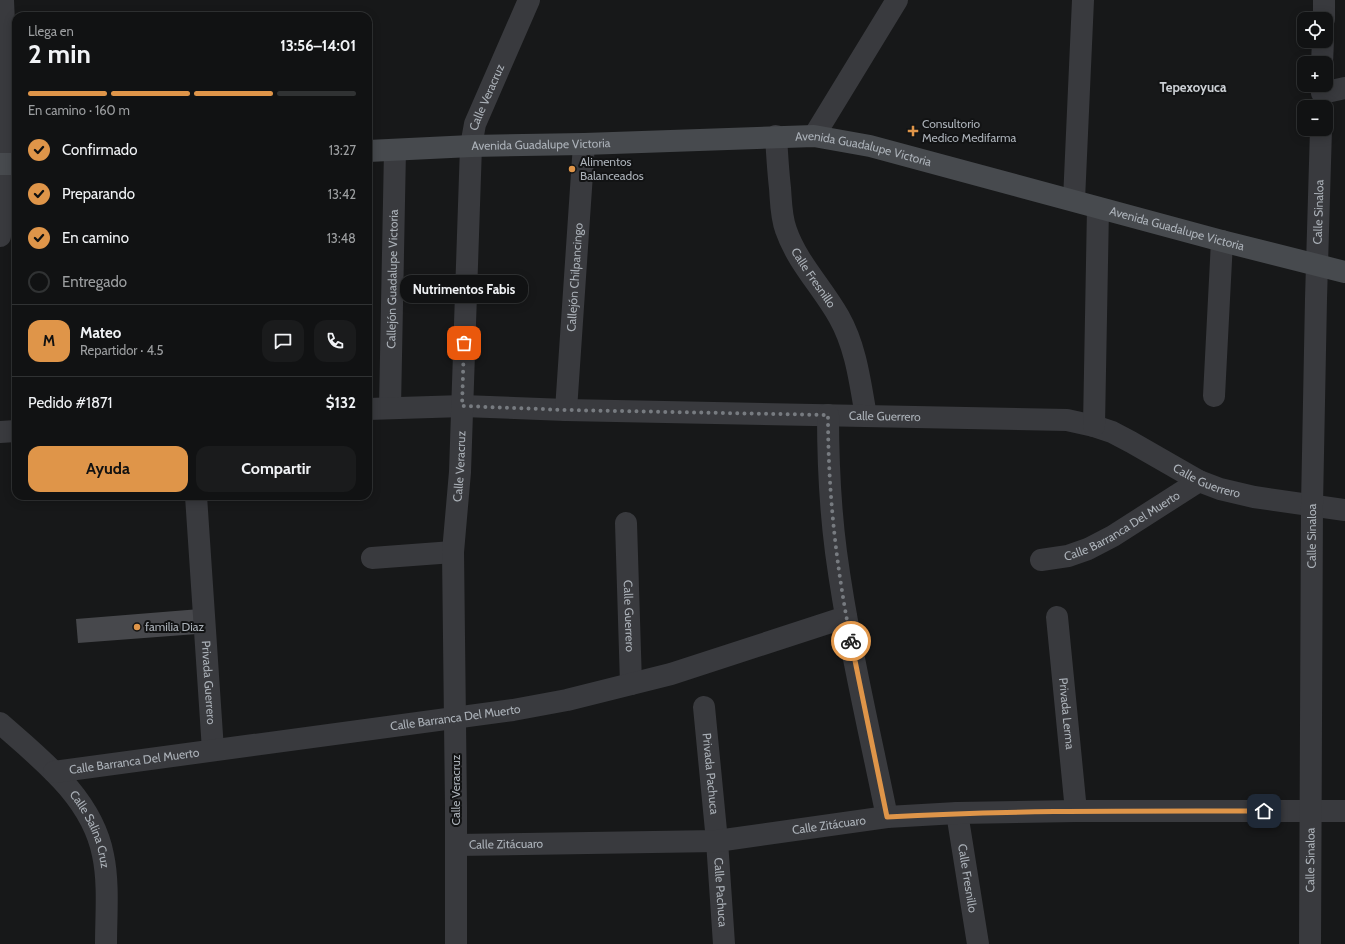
<!DOCTYPE html>
<html lang="es">
<head>
<meta charset="utf-8">
<style>
  body { margin:0; font-family:Cabin,sans-serif; background:#1a1b1c; color:#f1f3f6; height:100vh; display:flex; flex-direction:column; font-size:15px; white-space:nowrap }
  * { box-sizing:border-box; margin:0 }
  p { font-size:13px; color:#9c9ea0 }
  .icon { flex:none; width:22px; height:22px; fill:none; stroke:currentColor; stroke-width:2; stroke-linecap:round; stroke-linejoin:round }
  .map { position:relative; flex:1; overflow:hidden }
  .panel { position:absolute; left:12px; top:12px; width:360px; height:488px; display:flex; flex-direction:column; background:#111213; border-radius:12px; box-shadow:0 2px 10px #0003,0 0 0 1px #303233 }
  .panel>* { flex:none }
  .tools { position:absolute; left:1297px; top:12px; display:grid; gap:8px }
  .tools a { display:grid; place-items:center; width:36px; height:36px; border-radius:8px; background:#111213; box-shadow:0 2px 10px #0003,0 0 0 1px #303233; font-size:20px }
  .pin { position:absolute; display:grid; place-items:center; width:34px; height:34px; color:#fff; margin:-17px; border-radius:8px; box-shadow:0 2px 6px #0006 }
  .courier { position:absolute; display:grid; place-items:center; width:40px; height:40px; margin:-20px; border:3px solid #df9549; border-radius:50%; background:#fff; color:#222; box-shadow:0 1px 5px #0007 }
  .bubble { position:absolute; height:28px; border-radius:12px; background:#111213; box-shadow:0 2px 10px #0003,0 0 0 1px #303233; font-size:13px; font-weight:800; line-height:28px; text-align:center }
  .overview em { font-style:normal; font-weight:800 }
  .overview div { display:flex; flex-direction:column-reverse }
  .overview { display:flex; align-items:center; justify-content:space-between; height:68px; padding:0 16px }
  h1 { font-size:26px; font-weight:800; line-height:30px }
  .bar { display:grid; grid-template-columns:repeat(4,1fr); gap:6px 4px; align-content:center; height:48px; padding:0 16px }
  .bar i { height:5px; border-radius:3px; background:#303233 }
  .bar .current { background:#df9549 }
  .bar p { grid-column:span 4 }
  .line { display:flex; align-items:center; gap:10px; padding:0 16px; border-top:1px solid #303233 }
  .line div { flex:1 }
  .round { display:grid; place-items:center; flex:none; width:42px; height:42px; border-radius:12px; background:#1a1b1c }
  ol { padding:0 16px; list-style:none }
  li { display:flex; align-items:center; gap:12px; height:44px }
  li p { margin-inline-start:auto }
  li .icon { padding:4px; border-radius:50%; background:#df9549; color:#111; stroke-width:4 }
  li:last-child { color:#9c9ea0 }
  li i { width:22px; height:22px; border:2px solid #303233; border-radius:50% }
  .cta { display:flex; gap:8px; margin-top:auto; padding:8px 16px }
  .cta a { flex:1; height:46px; border-radius:12px; background:#df9549; color:#111; font-size:16px; font-weight:800; line-height:46px; text-align:center }
  .cta a+a { background:#1a1b1c; color:#f1f3f6 }
  .map>svg:first-child { display:block }
  .building { fill:#47484c }
  .lines { fill:none; stroke-linecap:round; stroke-linejoin:round }
  .minor { stroke:#393a3e; stroke-width:22 }
  .secondary { stroke:#474a4e; stroke-width:22 }
  .done { stroke:#777b80; stroke-width:4; stroke-dasharray:0 7.2 }
  .route { stroke:#df9549; stroke-width:5 }
  .poi-dot { fill:#df9549; stroke:#121314; stroke-width:1.5 }
  .labels { text-anchor:middle; stroke-width:4; stroke-linejoin:round; paint-order:stroke }
  .street-label { font-size:12px; fill:#abb1b8; stroke:#121314 }
  .poi-label { font-size:12px; fill:#abb1b8; stroke:#121314; text-anchor:start }
  .neighbourhood-label { font-size:13px; font-weight:bold; fill:#cbcfd4; stroke:#121314 }
</style>
</head>
<body>
<div class="map">
<svg width="1345" height="944" viewBox="0 0 1345 944">
  <rect width="100%" height="100%" fill="#171819"/>
  <path class="building" d="M200,609L197,634L78,643L76,619Z"/>
  <g class="lines">
    <g class="minor">
      <path d="M1324,19V0"/>
      <path d="M1322,63L1323,41"/>
      <path d="M1322,93L1345,88"/>
      <path id="s1" d="M776,136C777,153 778,171 780,188C781,201 781,217 786,230C797,262 822,287 839,317C856,347 860,382 866,416"/>
      <path d="M814,136L897,0"/>
      <path d="M1074,200L1083,0"/>
      <path d="M0,236C4,187 7,138 7,89C7,59 4,30 3,0"/>
      <path d="M1214,396L1222,241"/>
      <path id="s2" d="M390,408L395,150"/>
      <path id="s3" d="M368,409L463,406L566,410L1067,420L1094,426L1112,432L1131,442L1199,481L1220,489L1254,497L1345,510"/>
      <path id="s4" d="M566,410L584,144"/>
      <path d="M828,415C828,461 830,506 836,552C848,641 869,729 887,817"/>
      <path d="M1094,426L1098,208"/>
      <path d="M0,432L16,431"/>
      <path id="s5" d="M196,496L213,750"/>
      <path id="s6" d="M626,523L631,684"/>
      <path d="M372,558L453,552"/>
      <path id="s7" d="M1041,560L1068,556L1088,549L1113,536L1199,481"/>
      <path id="s8" d="M1057,617L1076,811"/>
      <path id="s9" d="M704,707L717,841L724,944"/>
      <path id="s10" d="M0,723C42,760 92,798 103,855C109,883 106,916 106,944"/>
      <path id="s11" d="M54,772L513,710L567,700L671,674L846,617"/>
      <path id="s12" d="M957,813L978,944"/>
      <path id="s13" d="M456,845L717,841L887,817L957,813L1076,811H1345"/>
      <path id="s14" d="M456,944V807L453,552L460,472L471,146L475,124L529,0"/>
      <path id="s15" d="M1310,944L1312,505L1316,299L1321,129"/>
    </g>
    <g class="secondary">
      <path id="s16" d="M368,151L471,146L584,144L814,136L870,146L1222,241L1345,272"/>
      <path d="M0,164H16"/>
    </g>
  </g>
  <g class="lines">
    <path class="done" d="M464,343L462,406L566,410L828,415C828,492 836,566 851,641"/>
    <path class="route" d="M851,641L887,817C1012,810 1138,811 1264,811"/>
  </g>
  <g class="poi-dot">
    <path d="M911 125h4v4h4v4h-4v4h-4v-4h-4v-4h4z"/>
    <circle cx="572" cy="169" r="4"/>
    <circle cx="137" cy="627" r="4"/>
  </g>
  <g class="labels">
    <g class="street-label">
      <text dy="4" stroke="none"><textPath href="#s14" startOffset="850">Calle Veracruz</textPath></text>
      <text dy="4" stroke="none"><textPath href="#s16" startOffset="173">Avenida Guadalupe Victoria</textPath></text>
      <text dy="4" stroke="none"><textPath href="#s16" startOffset="497">Avenida Guadalupe Victoria</textPath></text>
      <text dy="4" stroke="none"><textPath href="#s15" startOffset="732">Calle Sinaloa</textPath></text>
      <text dy="4" stroke="none"><textPath href="#s16" startOffset="821">Avenida Guadalupe Victoria</textPath></text>
      <text dy="4" stroke="none"><textPath href="#s4" startOffset="133">Callejón Chilpancingo</textPath></text>
      <text dy="4" stroke="none"><textPath href="#s1" startOffset="150">Calle Fresnillo</textPath></text>
      <text dy="4" stroke="none"><textPath href="#s2" startOffset="129">Callejón Guadalupe Victoria</textPath></text>
      <text dy="4" stroke="none"><textPath href="#s3" startOffset="517">Calle Guerrero</textPath></text>
      <text dy="4" stroke="none"><textPath href="#s14" startOffset="478">Calle Veracruz</textPath></text>
      <text dy="4" stroke="none"><textPath href="#s3" startOffset="853">Calle Guerrero</textPath></text>
      <text dy="4" stroke="none"><textPath href="#s7" startOffset="89">Calle Barranca Del Muerto</textPath></text>
      <text dy="4" stroke="none"><textPath href="#s15" startOffset="408">Calle Sinaloa</textPath></text>
      <text dy="4" stroke="none"><textPath href="#s6" startOffset="93">Calle Guerrero</textPath></text>
      <text dy="4" stroke="none"><textPath href="#s5" startOffset="187">Privada Guerrero</textPath></text>
      <text dy="4" stroke="none"><textPath href="#s8" startOffset="97">Privada Lerma</textPath></text>
      <text dy="4" stroke="none"><textPath href="#s11" startOffset="405">Calle Barranca Del Muerto</textPath></text>
      <text dy="4" stroke="none"><textPath href="#s11" startOffset="81">Calle Barranca Del Muerto</textPath></text>
      <text dy="4" stroke="none"><textPath href="#s9" startOffset="67">Privada Pachuca</textPath></text>
      <text transform="translate(456 790) rotate(-90)" y="4">Calle Veracruz</text>
      <text dy="4" stroke="none"><textPath href="#s13" startOffset="374">Calle Zitácuaro</textPath></text>
      <text dy="4" stroke="none"><textPath href="#s10" startOffset="142">Calle Salina Cruz</textPath></text>
      <text dy="4" stroke="none"><textPath href="#s13" startOffset="50">Calle Zitácuaro</textPath></text>
      <text dy="4" stroke="none"><textPath href="#s15" startOffset="84">Calle Sinaloa</textPath></text>
      <text dy="4" stroke="none"><textPath href="#s12" startOffset="66">Calle Fresnillo</textPath></text>
      <text dy="4" stroke="none"><textPath href="#s9" startOffset="186">Calle Pachuca</textPath></text>
    </g>
    <g class="poi-label">
      <text x="922" y="128">Consultorio<tspan x="922" dy="14">Medico Medifarma</tspan></text>
      <text x="580" y="166">Alimentos<tspan x="580" dy="14">Balanceados</tspan></text>
      <text x="145" y="631">familia Diaz</text>
    </g>
    <g class="neighbourhood-label">
      <text x="1193" y="92">Tepexoyuca</text>
    </g>
  </g>
</svg>
<div class="tools">
<a><svg class="icon" aria-label="locate" viewBox="0 0 24 24"><circle cx="12" cy="12" r="6"/><path d="M12 2v4M12 18v4M2 12h4M18 12h4"/></svg></a>
<a>+</a>
<a>−</a>
</div>
<div class="pin" style="left:464px;top:343px;background:#ea580c"><svg class="icon" aria-label="bag" viewBox="0 0 24 24"><path d="M5 8h14l-1 12H6zM9 8a3 3 0 0 1 6 0"/></svg></div>
<div class="pin" style="left:1264px;top:811px;background:#1f2937"><svg class="icon" aria-label="home" viewBox="0 0 24 24"><path d="M3 11l9-7 9 7M6 9v11h12V9"/></svg></div>
<div class="courier" style="left:851px;top:641px"><svg class="icon" aria-label="bike" viewBox="0 0 24 24"><circle cx="6" cy="16" r="4"/><circle cx="18" cy="16" r="4"/><path d="M6 16l4-8h5l3 8M10 8l3 8H6M13 5h3"/></svg></div>
<div class="bubble" style="left:400px;top:275px;width:128px">Nutrimentos Fabis</div>
<section class="panel">
<div class="overview"><div><h1>2 min</h1><p>Llega en</p></div><em>13:56–14:01</em></div>
<div class="bar"><i class="current"></i><i class="current"></i><i class="current"></i><i></i><p>En camino · 160 m</p></div>
<ol>
<li><svg class="icon" aria-label="check" viewBox="0 0 24 24"><path d="M5 12l5 5 9-10"/></svg>Confirmado<p>13:27</p></li>
<li><svg class="icon" aria-label="check" viewBox="0 0 24 24"><path d="M5 12l5 5 9-10"/></svg>Preparando<p>13:42</p></li>
<li><svg class="icon" aria-label="check" viewBox="0 0 24 24"><path d="M5 12l5 5 9-10"/></svg>En camino<p>13:48</p></li>
<li><i></i>Entregado</li>
</ol>
<div class="line" style="height:72px"><b class="round" style="background:#df9549;color:#111">M</b><div><b>Mateo</b><p>Repartidor · 4.5</p></div><a class="round"><svg class="icon" aria-label="chat" viewBox="0 0 24 24"><path d="M4 5h16v11H9l-5 4z"/></svg></a><a class="round"><svg class="icon" aria-label="phone" viewBox="0 0 24 24"><path d="M5 4h4l2 5-3 2q2 4 5 5l2-3 5 2v4C11 20 4 13 5 4z"/></svg></a></div>
<div class="line" style="height:52px"><div>Pedido #1871</div><b>$132</b></div>
<div class="cta"><a>Ayuda</a><a>Compartir</a></div>
</section>
</div>
</body>
</html>
